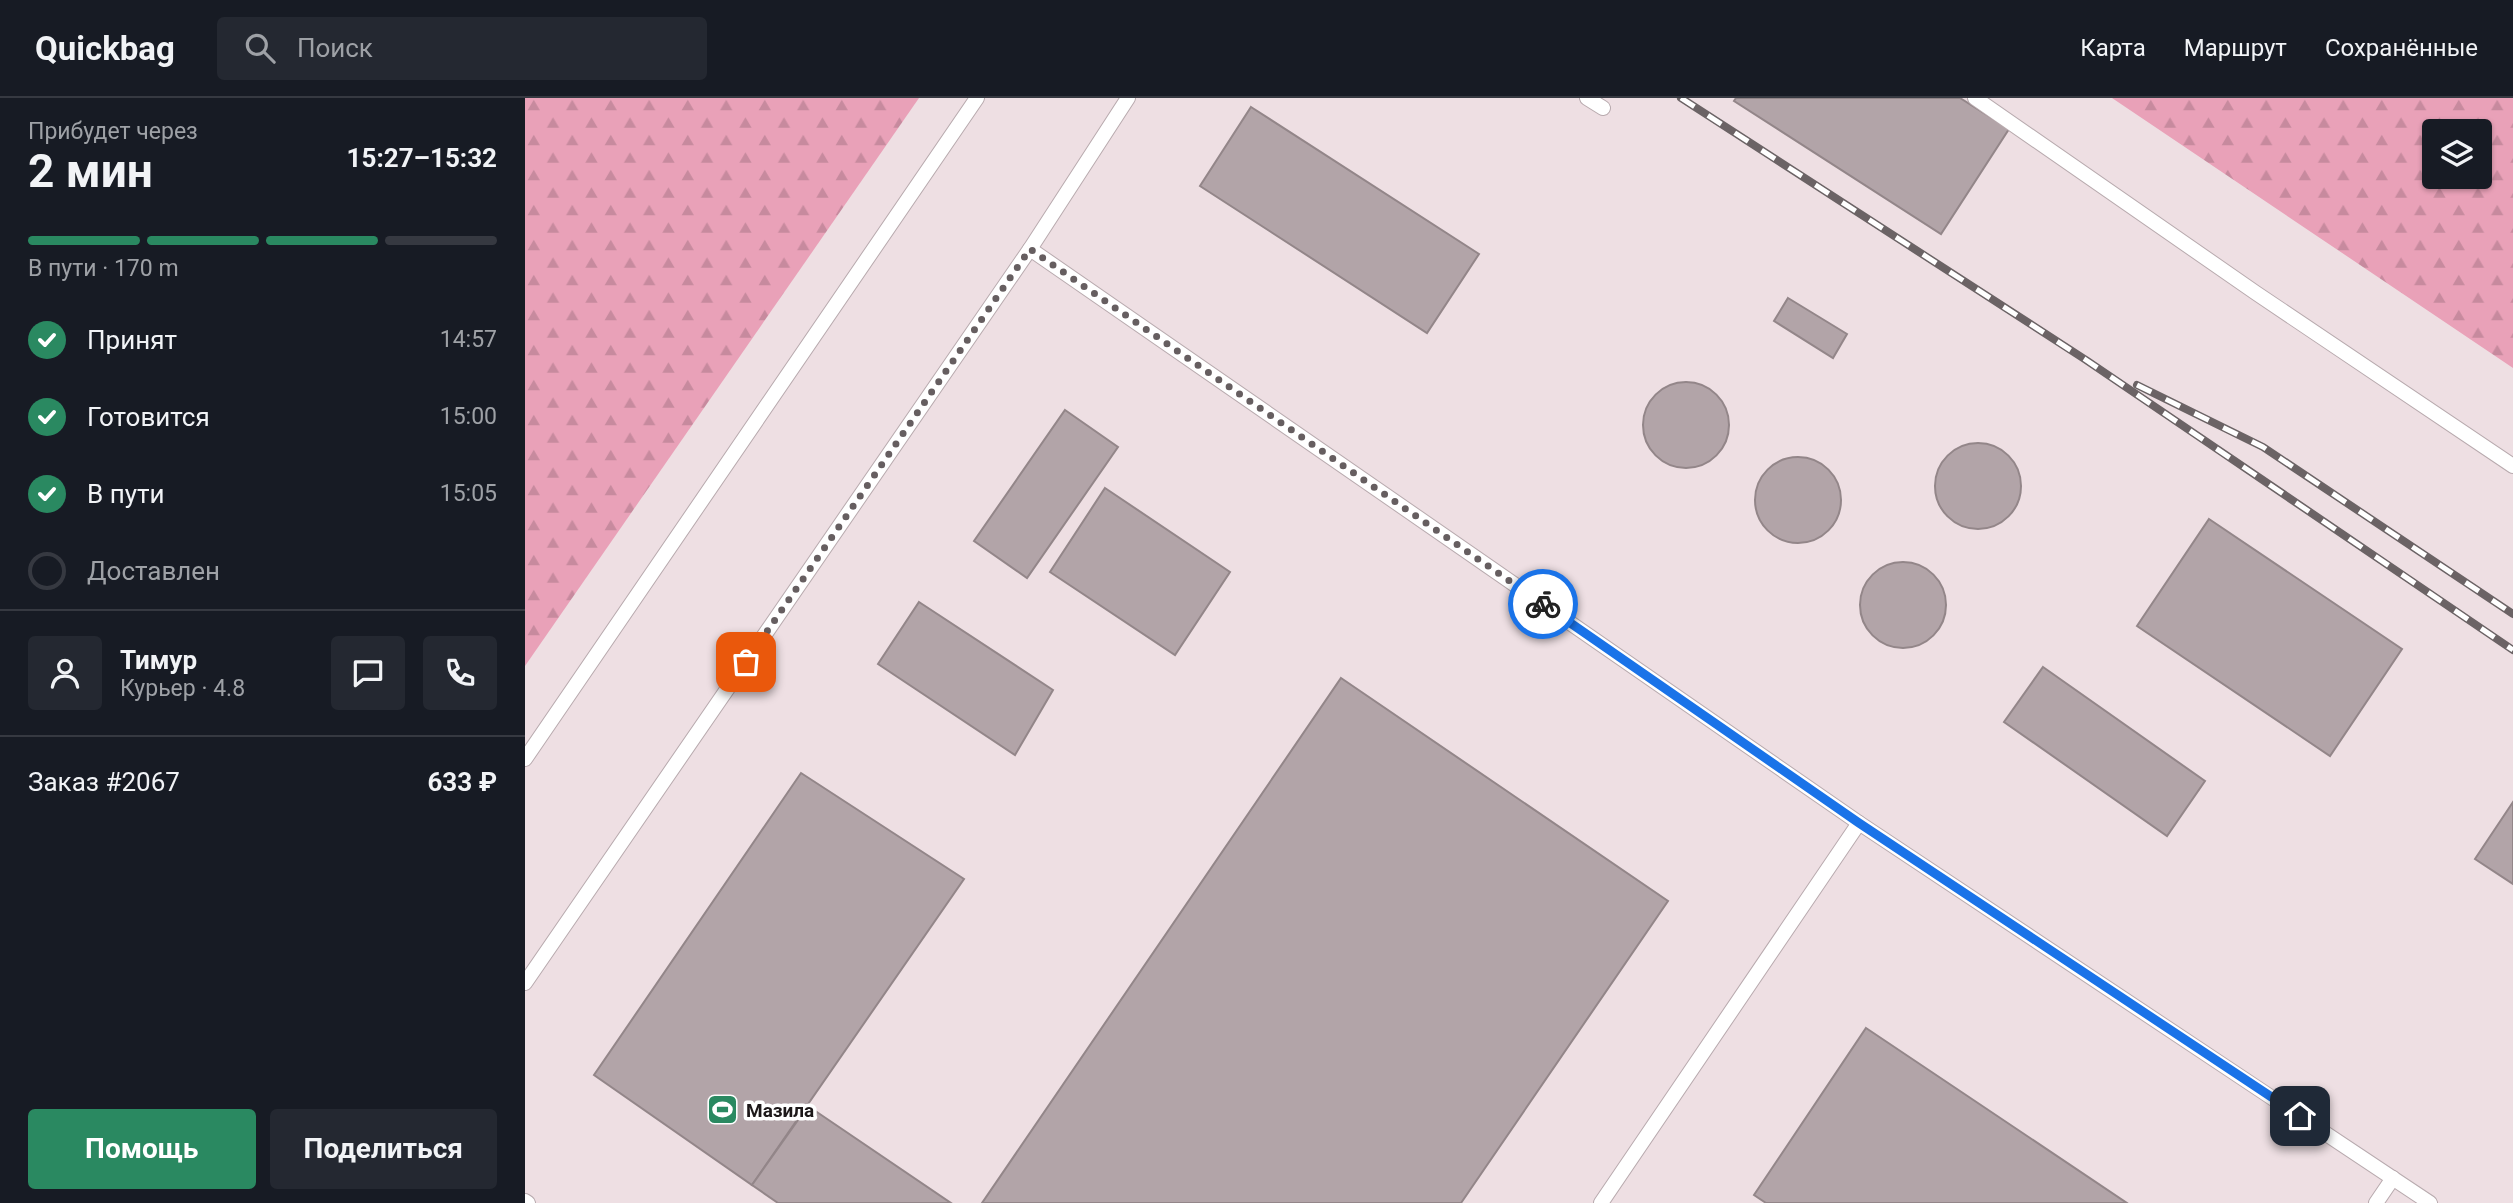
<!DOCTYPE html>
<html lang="ru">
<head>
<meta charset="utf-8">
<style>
  body { margin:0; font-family:Roboto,sans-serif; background:#242831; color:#f1f3f6; height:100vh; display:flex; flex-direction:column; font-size:26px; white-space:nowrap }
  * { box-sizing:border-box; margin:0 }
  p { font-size:23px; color:#9ea1a6 }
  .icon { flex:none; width:38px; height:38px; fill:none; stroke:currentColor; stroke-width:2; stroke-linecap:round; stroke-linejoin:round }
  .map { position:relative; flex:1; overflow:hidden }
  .sheet { display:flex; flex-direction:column; background:#171b24; width:525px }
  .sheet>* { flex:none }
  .fabs { position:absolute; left:1897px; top:21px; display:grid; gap:14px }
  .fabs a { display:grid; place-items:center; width:70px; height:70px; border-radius:7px; background:#171b24; box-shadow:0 2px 5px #0004; font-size:35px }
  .pin { position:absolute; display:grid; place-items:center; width:60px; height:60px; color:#fff; margin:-30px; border-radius:14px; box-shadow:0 4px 10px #0006 }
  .courier { position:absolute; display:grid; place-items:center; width:70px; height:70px; margin:-35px; border:5px solid #1a73e8; border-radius:50%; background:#fff; color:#222; box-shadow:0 2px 9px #0007 }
  .headline em { font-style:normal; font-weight:700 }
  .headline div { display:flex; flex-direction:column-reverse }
  .headline { display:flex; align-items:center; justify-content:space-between; height:119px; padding:0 28px }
  h1 { font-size:46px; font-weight:700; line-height:52px }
  .bar { display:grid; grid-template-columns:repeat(4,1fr); gap:10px 7px; align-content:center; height:84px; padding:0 28px }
  .bar i { height:9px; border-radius:5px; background:#363941 }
  .bar .active { background:#2a8961 }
  .bar p { grid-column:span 4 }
  .line { display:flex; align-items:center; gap:18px; padding:0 28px; border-top:2px solid #363941 }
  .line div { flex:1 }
  .round { display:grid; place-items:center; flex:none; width:74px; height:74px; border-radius:7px; background:#242831 }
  ol { padding:0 28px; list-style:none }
  li { display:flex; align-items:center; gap:21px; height:77px }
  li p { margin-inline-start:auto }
  li .icon { padding:7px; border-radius:50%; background:#2a8961; color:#fff; stroke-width:4 }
  li:last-child { color:#9ea1a6 }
  li i { width:38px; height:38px; border:4px solid #363941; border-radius:50% }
  .cta { display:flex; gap:14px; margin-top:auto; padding:14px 28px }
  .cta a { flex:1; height:80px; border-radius:7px; background:#2a8961; color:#fff; font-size:28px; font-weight:700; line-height:80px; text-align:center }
  .cta a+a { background:#242831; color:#f1f3f6 }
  header { display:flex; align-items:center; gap:42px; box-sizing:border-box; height:98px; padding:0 35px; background:#171b24; border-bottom:2px solid #363941 }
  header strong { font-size:33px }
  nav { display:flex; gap:38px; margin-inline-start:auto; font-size:24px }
  .search { width:490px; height:63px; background:#242831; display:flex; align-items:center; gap:18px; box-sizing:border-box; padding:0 24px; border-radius:7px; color:#9ea1a6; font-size:26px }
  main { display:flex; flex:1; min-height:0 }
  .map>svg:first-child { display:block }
  .forest { fill:url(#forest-firs); fill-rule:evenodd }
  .building { fill:#b2a4a8; stroke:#938689; stroke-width:2 }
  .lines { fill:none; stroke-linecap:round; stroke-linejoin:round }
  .service-casing { stroke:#b8aaae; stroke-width:16 }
  .service { stroke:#fff; stroke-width:14 }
  .rail-casing { stroke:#6b6365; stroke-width:8 }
  .rail { stroke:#fff; stroke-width:5; stroke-dasharray:16; stroke-linecap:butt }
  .done { stroke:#665e60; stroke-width:7; stroke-dasharray:0 12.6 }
  .route { stroke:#1a73e8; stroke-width:9 }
  .labels { text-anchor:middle; stroke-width:7; stroke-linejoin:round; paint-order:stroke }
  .poi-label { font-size:19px; font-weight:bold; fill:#1d1819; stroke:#fff; text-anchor:start }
</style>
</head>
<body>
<header>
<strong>Quickbag</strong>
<div class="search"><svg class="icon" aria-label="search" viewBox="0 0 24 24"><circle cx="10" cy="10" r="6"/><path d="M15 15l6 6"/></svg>Поиск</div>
<nav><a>Карта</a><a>Маршрут</a><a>Сохранённые</a></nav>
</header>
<main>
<section class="sheet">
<div class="headline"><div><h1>2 мин</h1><p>Прибудет через</p></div><em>15:27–15:32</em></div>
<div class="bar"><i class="active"></i><i class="active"></i><i class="active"></i><i></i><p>В пути · 170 m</p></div>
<ol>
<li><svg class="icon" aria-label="check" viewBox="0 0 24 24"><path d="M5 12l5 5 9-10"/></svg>Принят<p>14:57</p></li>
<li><svg class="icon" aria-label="check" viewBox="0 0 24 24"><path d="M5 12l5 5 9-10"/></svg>Готовится<p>15:00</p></li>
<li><svg class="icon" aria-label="check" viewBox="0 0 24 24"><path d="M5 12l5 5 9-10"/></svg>В пути<p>15:05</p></li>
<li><i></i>Доставлен</li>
</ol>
<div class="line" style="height:126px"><a class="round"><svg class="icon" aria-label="person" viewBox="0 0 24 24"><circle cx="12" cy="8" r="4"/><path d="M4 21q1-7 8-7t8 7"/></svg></a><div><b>Тимур</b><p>Курьер · 4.8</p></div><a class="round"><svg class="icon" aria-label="chat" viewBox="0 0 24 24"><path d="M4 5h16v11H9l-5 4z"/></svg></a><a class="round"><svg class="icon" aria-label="phone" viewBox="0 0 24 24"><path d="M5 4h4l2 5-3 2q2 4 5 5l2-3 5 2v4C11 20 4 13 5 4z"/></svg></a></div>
<div class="line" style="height:91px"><div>Заказ #2067</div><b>633 ₽</b></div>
<div class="cta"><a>Помощь</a><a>Поделиться</a></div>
</section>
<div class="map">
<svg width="1988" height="1105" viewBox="0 0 1988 1105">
  <defs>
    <pattern id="forest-firs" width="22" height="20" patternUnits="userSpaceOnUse" patternTransform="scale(1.75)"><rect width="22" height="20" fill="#e9a1b8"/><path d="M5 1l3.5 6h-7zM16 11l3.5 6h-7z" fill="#c78a9e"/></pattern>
  </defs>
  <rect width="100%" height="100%" fill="#eedfe3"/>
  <g class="forest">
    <path d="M0,0H394L0,568Z"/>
    <path d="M1587,0H1988V270ZM1955,33V79H1909V33Z"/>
  </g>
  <g class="building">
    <path d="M1211,0H1435L1484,31L1416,136L1209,3Z"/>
    <path d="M726,9L954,156L902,235L675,88Z"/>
    <path d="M1263,200L1322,236L1308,260L1249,223Z"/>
    <circle cx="1161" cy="327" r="43"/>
    <path d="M540,312L593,349L502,480L449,443Z"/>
    <circle cx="1453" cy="388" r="43"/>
    <circle cx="1273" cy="402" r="43"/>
    <path d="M580,390L705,474L650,557L525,474Z"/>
    <path d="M1684,421L1877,551L1805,658L1612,528Z"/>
    <circle cx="1378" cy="507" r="43"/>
    <path d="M394,504L528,592L490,657L353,566Z"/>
    <path d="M1518,569L1680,683L1642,738L1479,624Z"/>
    <path d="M816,580L1143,803L936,1105H457Z"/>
    <path d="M276,675L439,781L227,1087L69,977Z"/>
    <path d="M1988,704V786L1950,761Z"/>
    <path d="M1341,930L1602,1105H1241L1229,1097Z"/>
    <path d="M283,1008L426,1105H253L227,1087Z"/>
  </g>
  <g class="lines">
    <defs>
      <g id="service">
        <path d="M1062,0L1078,10"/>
        <path d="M1450,0L1731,195L1988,368"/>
        <path d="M505,151L1334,725L1905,1105"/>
        <path d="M0,661L452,0"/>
        <path d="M0,885L505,151L603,0"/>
        <path d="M0,1103L3,1105"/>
        <path d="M1076,1105L1334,725"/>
        <path d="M1851,1105L1868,1080"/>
      </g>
    </defs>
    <use href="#service" class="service-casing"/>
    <use href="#service" class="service"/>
    <defs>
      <g id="rail">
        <path d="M1156,0L1561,262L1988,552"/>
        <path d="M1612,287L1738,349L1988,516"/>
      </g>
    </defs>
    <use href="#rail" class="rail-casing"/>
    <use href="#rail" class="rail"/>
  </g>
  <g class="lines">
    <path class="done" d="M221,564L505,151L1018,506"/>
    <path class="route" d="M1018,506L1334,725L1775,1018"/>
  </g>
  <defs>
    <symbol id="stadium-square" viewBox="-11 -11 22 22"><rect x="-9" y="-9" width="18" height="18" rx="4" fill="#2a8961" stroke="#fff"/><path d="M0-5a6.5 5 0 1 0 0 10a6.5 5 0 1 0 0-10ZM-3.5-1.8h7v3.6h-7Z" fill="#fff"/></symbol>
  </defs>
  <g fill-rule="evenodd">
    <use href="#stadium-square" x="180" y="994" width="35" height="35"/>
  </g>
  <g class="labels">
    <g class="poi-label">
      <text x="221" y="1019">Мазила</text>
    </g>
  </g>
</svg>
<div class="fabs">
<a><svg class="icon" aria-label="layers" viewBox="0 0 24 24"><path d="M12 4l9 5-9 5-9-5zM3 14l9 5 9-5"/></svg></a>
</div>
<div class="pin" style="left:221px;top:564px;background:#ea580c"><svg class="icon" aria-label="bag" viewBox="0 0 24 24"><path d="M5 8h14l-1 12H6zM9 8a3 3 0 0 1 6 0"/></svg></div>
<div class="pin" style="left:1775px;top:1018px;background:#1f2937"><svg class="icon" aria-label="home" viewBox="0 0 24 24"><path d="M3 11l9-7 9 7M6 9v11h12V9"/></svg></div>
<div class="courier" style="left:1018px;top:506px"><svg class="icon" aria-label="bike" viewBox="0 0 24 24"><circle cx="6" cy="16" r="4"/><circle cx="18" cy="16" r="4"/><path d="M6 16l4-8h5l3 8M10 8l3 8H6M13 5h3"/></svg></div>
</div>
</main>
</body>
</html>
